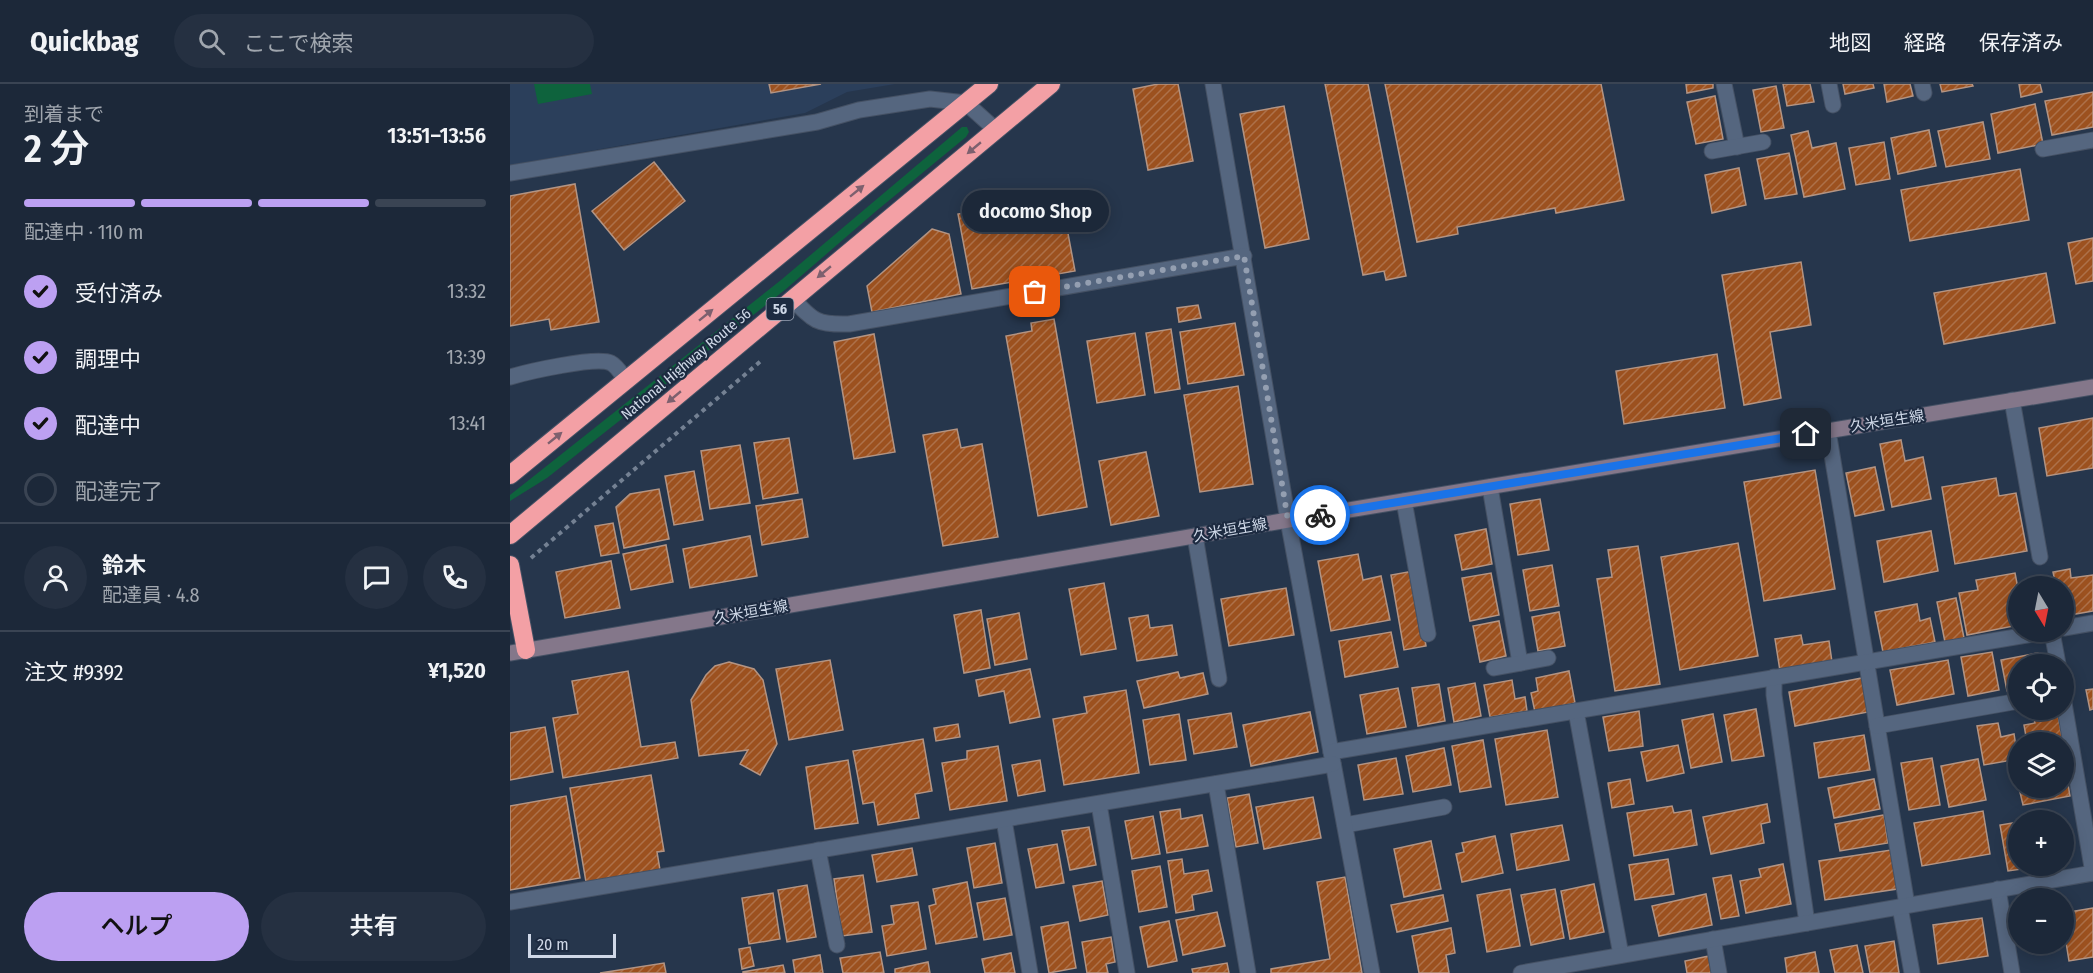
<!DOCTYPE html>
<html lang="ja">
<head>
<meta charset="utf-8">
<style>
  body { margin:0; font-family:"Fira Sans Condensed","Noto Sans JP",sans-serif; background:#253041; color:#f1f3f6; height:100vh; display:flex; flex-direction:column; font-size:22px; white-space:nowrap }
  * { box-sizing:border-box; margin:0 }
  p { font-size:20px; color:#a0a6ae }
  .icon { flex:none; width:33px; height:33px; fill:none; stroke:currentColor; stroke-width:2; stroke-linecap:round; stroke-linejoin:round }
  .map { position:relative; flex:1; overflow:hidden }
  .sheet { display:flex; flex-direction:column; background:#1c2839; width:510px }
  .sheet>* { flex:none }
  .needle { width:39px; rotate:170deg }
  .fabs { position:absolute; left:1498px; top:492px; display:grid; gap:12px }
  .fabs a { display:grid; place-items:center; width:66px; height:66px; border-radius:50%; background:#1c2839; box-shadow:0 3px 15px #0003,0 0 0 2px #3a4453; font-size:30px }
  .scale { position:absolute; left:18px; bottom:15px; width:88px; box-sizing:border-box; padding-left:6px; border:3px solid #cfd8e7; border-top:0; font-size:16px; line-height:21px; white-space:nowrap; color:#cfd8e7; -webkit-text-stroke:4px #1d2b41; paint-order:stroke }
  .pin { position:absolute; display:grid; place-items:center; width:51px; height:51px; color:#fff; margin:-26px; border-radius:12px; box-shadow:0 3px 9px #0006 }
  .courier { position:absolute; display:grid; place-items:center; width:60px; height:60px; margin:-30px; border:4px solid #1a73e8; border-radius:50%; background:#fff; color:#222; box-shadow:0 2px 8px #0007 }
  .bubble { position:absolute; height:42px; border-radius:21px; background:#1c2839; box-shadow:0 3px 15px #0003,0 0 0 2px #3a4453; font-size:20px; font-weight:600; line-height:42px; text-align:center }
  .summary em { font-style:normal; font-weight:600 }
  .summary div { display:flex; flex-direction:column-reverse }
  .summary { display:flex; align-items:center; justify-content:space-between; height:102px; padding:0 24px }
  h1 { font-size:39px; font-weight:600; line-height:45px }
  .bar { display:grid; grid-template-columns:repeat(4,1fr); gap:9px 6px; align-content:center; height:72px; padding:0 24px }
  .bar i { height:8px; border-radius:4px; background:#3a4453 }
  .bar .active { background:#bca0f2 }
  .bar p { grid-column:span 4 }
  .line { display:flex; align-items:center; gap:15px; padding:0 24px; border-top:2px solid #3a4453 }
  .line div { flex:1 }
  .round { display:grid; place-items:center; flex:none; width:63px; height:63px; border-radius:32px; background:#253041 }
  ol { padding:0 24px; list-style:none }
  li { display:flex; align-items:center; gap:18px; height:66px }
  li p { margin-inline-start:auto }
  li .icon { padding:6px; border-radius:50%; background:#bca0f2; color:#111; stroke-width:4 }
  li:last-child { color:#a0a6ae }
  li i { width:33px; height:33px; border:3px solid #3a4453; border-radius:50% }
  .primary-button { display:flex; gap:12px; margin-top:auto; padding:12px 24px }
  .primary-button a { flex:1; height:69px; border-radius:36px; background:#bca0f2; color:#111; font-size:24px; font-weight:600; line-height:69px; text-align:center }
  .primary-button a+a { background:#253041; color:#f1f3f6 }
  header { display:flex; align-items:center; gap:36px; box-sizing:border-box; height:84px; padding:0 30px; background:#1c2839; border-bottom:2px solid #3a4453 }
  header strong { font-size:28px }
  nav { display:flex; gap:33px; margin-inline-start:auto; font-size:21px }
  .search { width:420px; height:54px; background:#253041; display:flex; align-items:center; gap:15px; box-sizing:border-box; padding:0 21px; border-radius:33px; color:#a0a6ae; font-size:22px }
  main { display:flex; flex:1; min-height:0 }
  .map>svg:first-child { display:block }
  .built { fill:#2b3f5b }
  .green { fill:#0e633d }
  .building { fill:url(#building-hatch); stroke:#b39483; stroke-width:1.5 }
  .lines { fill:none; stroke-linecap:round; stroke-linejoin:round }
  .lane-casing { stroke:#455164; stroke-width:17 }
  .street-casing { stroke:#455164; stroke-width:17 }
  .secondary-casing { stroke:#455164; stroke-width:17 }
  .highway-casing { stroke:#455164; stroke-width:20 }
  .path { stroke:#748193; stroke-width:4; stroke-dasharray:4.5 4.5; stroke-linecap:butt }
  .lane { stroke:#55667f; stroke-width:15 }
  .street { stroke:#55667f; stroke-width:15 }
  .secondary { stroke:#84778a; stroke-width:15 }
  .highway { stroke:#f3a0a5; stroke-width:18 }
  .oneway { fill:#7d606e }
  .done { stroke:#949fb1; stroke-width:6; stroke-dasharray:0 10.8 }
  .route { stroke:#1a73e8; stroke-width:8 }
  .labels { text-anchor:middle; stroke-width:4.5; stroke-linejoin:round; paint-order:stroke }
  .shield { fill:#1d2b41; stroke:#9aa4b5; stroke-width:1.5 }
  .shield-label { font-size:14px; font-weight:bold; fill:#cfd8e7 }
  .street-label { font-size:15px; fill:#cfd8e7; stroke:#1d2b41 }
</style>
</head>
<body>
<header>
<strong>Quickbag</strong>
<div class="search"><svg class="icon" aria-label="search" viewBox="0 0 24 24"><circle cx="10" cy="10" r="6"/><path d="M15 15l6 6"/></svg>ここで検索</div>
<nav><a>地図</a><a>経路</a><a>保存済み</a></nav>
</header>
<main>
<section class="sheet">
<div class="summary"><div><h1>2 分</h1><p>到着まで</p></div><em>13:51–13:56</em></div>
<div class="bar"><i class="active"></i><i class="active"></i><i class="active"></i><i></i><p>配達中 · 110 m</p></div>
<ol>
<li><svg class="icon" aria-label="check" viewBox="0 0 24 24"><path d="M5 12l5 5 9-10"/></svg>受付済み<p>13:32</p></li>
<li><svg class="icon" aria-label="check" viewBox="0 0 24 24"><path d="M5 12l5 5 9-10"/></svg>調理中<p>13:39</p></li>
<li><svg class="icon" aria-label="check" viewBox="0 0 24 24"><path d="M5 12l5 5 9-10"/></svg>配達中<p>13:41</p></li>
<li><i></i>配達完了</li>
</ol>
<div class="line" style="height:108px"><a class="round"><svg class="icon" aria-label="person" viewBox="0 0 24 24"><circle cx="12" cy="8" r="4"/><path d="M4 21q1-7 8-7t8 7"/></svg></a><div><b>鈴木</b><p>配達員 · 4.8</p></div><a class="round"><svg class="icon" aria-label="chat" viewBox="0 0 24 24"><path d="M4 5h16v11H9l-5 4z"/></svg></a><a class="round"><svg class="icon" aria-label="phone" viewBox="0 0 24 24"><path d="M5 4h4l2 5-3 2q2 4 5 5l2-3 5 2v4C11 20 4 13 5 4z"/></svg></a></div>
<div class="line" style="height:78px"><div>注文 #9392</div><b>¥1,520</b></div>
<div class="primary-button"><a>ヘルプ</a><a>共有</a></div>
</section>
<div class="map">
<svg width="1583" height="889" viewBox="0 0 1583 889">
  <defs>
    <pattern id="building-hatch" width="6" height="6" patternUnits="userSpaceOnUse" patternTransform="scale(1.5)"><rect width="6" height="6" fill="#9c511f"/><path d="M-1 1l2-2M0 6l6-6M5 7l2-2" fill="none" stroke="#ad714a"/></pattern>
  </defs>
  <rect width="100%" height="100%" fill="#26364c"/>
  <path class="built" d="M0,0H385L337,8L295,29L0,81Z"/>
  <g class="green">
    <path d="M24,0H80L82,10L28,20Z"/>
    <path d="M452,43H457L459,48L456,53L365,128L276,205L37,394L0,417V411L271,196Z"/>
  </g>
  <g class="building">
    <path d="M259,0H311L261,9Z"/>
    <path d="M648,0H668L683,77L638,86L623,5Z"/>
    <path d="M815,0H858L896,192L876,196L874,187L853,191Z"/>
    <path d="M875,0H1091L1114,116L1046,129L1045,124L947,143L948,150L907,158Z"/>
    <path d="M1176,0H1203V4L1177,9Z"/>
    <path d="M1273,0H1300L1304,18L1277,22Z"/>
    <path d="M1333,0H1363L1364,4L1335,10Z"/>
    <path d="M1374,0H1400L1403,12L1377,18Z"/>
    <path d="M1430,0H1462L1463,2L1432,8Z"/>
    <path d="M1509,0H1530L1532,8L1511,13Z"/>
    <path d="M1266,2L1274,44L1251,48L1243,6Z"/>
    <path d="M1583,8V43L1542,51L1535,17Z"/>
    <path d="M1205,12L1213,55L1186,60L1177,18Z"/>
    <path d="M1525,20L1533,60L1488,69L1481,30Z"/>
    <path d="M774,22L799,155L755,164L730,30Z"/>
    <path d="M1473,38L1480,75L1436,83L1428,47Z"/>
    <path d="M1419,46L1426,82L1388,90L1381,54Z"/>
    <path d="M1298,47L1302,64L1326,59L1335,105L1294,113L1281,51Z"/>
    <path d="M1374,58L1380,95L1346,101L1339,64Z"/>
    <path d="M1279,69L1287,110L1255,115L1247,75Z"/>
    <path d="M144,78L175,117L114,166L82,127Z"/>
    <path d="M1229,84L1236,121L1202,129L1195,91Z"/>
    <path d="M1510,85L1519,136L1400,157L1391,106Z"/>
    <path d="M65,100L89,238L41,246L39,235L0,242V112Z"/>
    <path d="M551,112L565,187L462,205L448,130Z"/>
    <path d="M422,145L439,150L451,210L362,228L357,202Z"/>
    <path d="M1583,154V197L1566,200L1558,159Z"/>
    <path d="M1291,178L1301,241L1260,248L1271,314L1234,321L1212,191Z"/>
    <path d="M1536,189L1545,239L1434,260L1424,209Z"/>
    <path d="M688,221L691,234L669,238L667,224Z"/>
    <path d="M544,235L577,423L528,432L496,252L522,247L521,239Z"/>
    <path d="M725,239L734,291L678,300L670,248Z"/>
    <path d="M661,245L670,305L645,309L636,249Z"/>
    <path d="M625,249L635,311L587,319L577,257Z"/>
    <path d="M364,250L385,368L344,375L324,258Z"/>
    <path d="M1207,270L1215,324L1114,340L1106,287Z"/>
    <path d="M728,302L743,400L690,408L674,311Z"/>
    <path d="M1583,334V384L1537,392L1529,344Z"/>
    <path d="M447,345L451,364L472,360L488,453L433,462L413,351Z"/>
    <path d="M279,354L288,409L253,415L244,359Z"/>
    <path d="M1391,356L1395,377L1413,373L1421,415L1382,423L1370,360Z"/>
    <path d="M230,361L240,419L200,425L191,367Z"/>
    <path d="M636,368L649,432L601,441L589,377Z"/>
    <path d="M1365,383L1374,426L1345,432L1336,389Z"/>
    <path d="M1305,386L1325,505L1254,517L1234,398Z"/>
    <path d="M184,387L193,436L164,441L155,392Z"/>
    <path d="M1486,394L1489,412L1506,409L1517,467L1445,480L1432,403Z"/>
    <path d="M149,405L159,455L114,464L106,423L120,410Z"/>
    <path d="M292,415L298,453L252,461L246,422Z"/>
    <path d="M1030,415L1039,466L1008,471L1000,420Z"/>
    <path d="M103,439L109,469L91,472L85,442Z"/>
    <path d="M976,445L982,480L952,486L945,451Z"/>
    <path d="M1421,447L1428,487L1374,498L1367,457Z"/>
    <path d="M240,452L247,492L180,504L173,465Z"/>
    <path d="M1228,459L1248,572L1170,586L1151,473Z"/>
    <path d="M156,461L163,498L121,506L113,470Z"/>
    <path d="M1128,462L1150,600L1105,607L1087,495L1102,493L1098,466Z"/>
    <path d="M848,470L853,496L871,492L880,536L821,547L808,477Z"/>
    <path d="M101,477L110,524L55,534L46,488Z"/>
    <path d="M1042,481L1049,522L1020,527L1013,486Z"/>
    <path d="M1560,485L1561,494L1583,491V527L1554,532V502H1546L1543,488Z"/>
    <path d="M903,487L916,562L894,566L881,491Z"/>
    <path d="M981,489L989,531L960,537L952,494Z"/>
    <path d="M1505,489L1509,510V541L1457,551L1449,509L1468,506L1466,496Z"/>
    <path d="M594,499L606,565L571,571L559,505Z"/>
    <path d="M776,504L784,551L719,562L711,515Z"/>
    <path d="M1446,514L1454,554L1435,558L1427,518Z"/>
    <path d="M1407,520L1410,537L1420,534L1425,558L1373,568L1365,528Z"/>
    <path d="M471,526L480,584L454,589L444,531Z"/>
    <path d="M1049,528L1055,562L1028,567L1022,533Z"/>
    <path d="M509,529L517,575L485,581L477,535Z"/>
    <path d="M638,531L640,544L662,541L667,571L627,577L619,534Z"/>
    <path d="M989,537L996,572L970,578L963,542Z"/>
    <path d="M881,548L888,583L835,593L829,557Z"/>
    <path d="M1291,551L1293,561L1319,557L1322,578L1270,587L1265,555Z"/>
    <path d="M1482,568L1489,606L1458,612L1451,573Z"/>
    <path d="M1528,569L1530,580H1509V605L1497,607L1491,576Z"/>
    <path d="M320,576L333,646L279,656L266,585Z"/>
    <path d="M1438,576L1444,610L1387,621L1380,586Z"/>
    <path d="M219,578L244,585L253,596L267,660L250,691L230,680L238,666L189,672L181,616L196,591L205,582Z"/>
    <path d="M520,585L530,633L500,639L494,607L469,612L466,596Z"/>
    <path d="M118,587L131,663L165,658L168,674L53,694L43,634L68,630L62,597Z"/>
    <path d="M1059,587L1065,619L1025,628L1021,609L1028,607L1026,594Z"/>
    <path d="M668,588L670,594L693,589L698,610L634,624L627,597Z"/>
    <path d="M1352,594L1358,628L1285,642L1279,608Z"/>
    <path d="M1002,596L1005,615L1015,613L1017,627L980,633L974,601Z"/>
    <path d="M965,599L971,632L944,638L938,604Z"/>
    <path d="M929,600L935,637L908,642L902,604Z"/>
    <path d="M888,604L896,643L857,650L850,611Z"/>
    <path d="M1583,605V625L1580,626L1576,606Z"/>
    <path d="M616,606L629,689L554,701L543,635L577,629L574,613Z"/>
    <path d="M1246,625L1254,672L1222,677L1214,631Z"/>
    <path d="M1547,626L1553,658H1517L1514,641L1525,639L1523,630Z"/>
    <path d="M1129,627L1133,662L1099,667L1093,633Z"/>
    <path d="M800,628L808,668L741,682L733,641Z"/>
    <path d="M721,629L727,663L684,670L678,636Z"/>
    <path d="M669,630L676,676L640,681L633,636Z"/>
    <path d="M1203,630L1212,678L1181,684L1172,636Z"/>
    <path d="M1488,639L1491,653L1504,650L1508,675L1474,681L1467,642Z"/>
    <path d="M448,640L450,653L426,657L424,644Z"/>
    <path d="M35,643L43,688L0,696V649Z"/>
    <path d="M1037,646L1048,713L996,721L985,655Z"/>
    <path d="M1354,651L1360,686L1309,694L1304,659Z"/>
    <path d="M413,655L422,707L405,710L409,734L368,741L364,718L353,720L343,667Z"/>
    <path d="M973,656L981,703L950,708L942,662Z"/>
    <path d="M1168,661L1174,689L1137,697L1131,668Z"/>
    <path d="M488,662L497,717L440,726L432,679L457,675V667Z"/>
    <path d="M934,664L941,701L903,708L896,672Z"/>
    <path d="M886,674L893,710L854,716L848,681Z"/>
    <path d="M1422,674L1430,721L1399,726L1391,679Z"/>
    <path d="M1468,675L1476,716L1439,723L1431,682Z"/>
    <path d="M338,676L348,739L305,745L296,683Z"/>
    <path d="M530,676L535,707L508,712L502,681Z"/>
    <path d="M1554,677L1560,712L1513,721L1509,704H1554Z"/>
    <path d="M141,691L154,767L147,768L150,786L76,798L60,704Z"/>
    <path d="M1120,695L1124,720L1102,724L1098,699Z"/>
    <path d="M1364,695L1370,725L1324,734L1318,704Z"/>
    <path d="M739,710L748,759L726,763L717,714Z"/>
    <path d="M56,712L70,794L0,806V722Z"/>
    <path d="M803,713L811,754L754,765L746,723Z"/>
    <path d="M1257,720L1260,738L1251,740L1254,759L1201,770L1193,733Z"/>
    <path d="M1162,722L1164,729L1181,726L1187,761L1124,772L1117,729Z"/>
    <path d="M670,725L671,735L692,731L698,762L657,769L650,728Z"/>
    <path d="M1473,727L1480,770L1412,782L1404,739Z"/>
    <path d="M1374,731L1378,759L1330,767L1325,740Z"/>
    <path d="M643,732L650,770L622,775L615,737Z"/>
    <path d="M1509,738V782H1532L1498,787L1490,741Z"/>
    <path d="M1052,741L1059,776L1007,786L1001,750Z"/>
    <path d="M579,743L586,781L560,786L552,747Z"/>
    <path d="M985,752L993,789L952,798L946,770L954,768L952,759Z"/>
    <path d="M921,757L931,805L894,813L884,765Z"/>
    <path d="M485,759L492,799L464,804L457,764Z"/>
    <path d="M547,760L554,799L526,804L518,765Z"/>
    <path d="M402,764L407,791L367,798L362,771Z"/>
    <path d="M1381,766L1387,805L1315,816L1309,777Z"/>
    <path d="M672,775L674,790L698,786L702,807L682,811L684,826L666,829L658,777Z"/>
    <path d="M1158,775L1164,810L1125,816L1119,781Z"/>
    <path d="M1273,780L1281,820L1236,829L1230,797L1251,793L1249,785Z"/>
    <path d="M650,782L657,823L629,828L622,787Z"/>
    <path d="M353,791L362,848L332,852L324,795Z"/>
    <path d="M1221,791L1229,832L1211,835L1203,794Z"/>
    <path d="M835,793L852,889H761V885L820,875L807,798Z"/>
    <path d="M592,797L598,831L570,837L563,802Z"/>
    <path d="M457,798L467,853L426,860L419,822L426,820L423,805Z"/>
    <path d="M1084,800L1094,848L1060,855L1051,807Z"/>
    <path d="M297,801L306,853L277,858L268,806Z"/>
    <path d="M1000,805L1010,862L977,868L967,811Z"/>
    <path d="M1045,805L1054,854L1021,861L1011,811Z"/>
    <path d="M263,809L270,855L239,860L232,814Z"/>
    <path d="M1196,810L1202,841L1149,852L1142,822Z"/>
    <path d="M933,811L938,837L887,848L881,821Z"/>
    <path d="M495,814L502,851L474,856L467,819Z"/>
    <path d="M408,818L416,865L377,872L372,842L384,840L381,822Z"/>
    <path d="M1583,824V873L1559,877L1554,846V829Z"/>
    <path d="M707,828L715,862L673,871L666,836Z"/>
    <path d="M1472,834L1478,872L1428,880L1423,841Z"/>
    <path d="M659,837L667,877L638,883L630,843Z"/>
    <path d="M558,838L566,884L539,889L531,843Z"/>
    <path d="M941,844L945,869L936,871L939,889H909L902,852Z"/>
    <path d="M601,853L605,878L596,880L598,889H577L572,858Z"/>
    <path d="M1384,857L1389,889H1360L1355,862Z"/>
    <path d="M1347,861L1353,889H1325L1320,866Z"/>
    <path d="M240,863L244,882L232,885L229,865Z"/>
    <path d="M370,868L374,889H333L330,874Z"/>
    <path d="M1305,868L1309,889H1277L1275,874Z"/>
    <path d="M501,869L505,889H475L472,875Z"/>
    <path d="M310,871L313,889H285L283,876Z"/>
    <path d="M1199,872L1202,889H1177L1175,877Z"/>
    <path d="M418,878L420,889H385V885Z"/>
    <path d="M154,879L156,889H90Z"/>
    <path d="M717,879L719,889H683L682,885Z"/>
    <path d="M273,881L275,889H233V888Z"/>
  </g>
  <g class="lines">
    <defs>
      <g id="lane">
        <path d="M1214,0L1227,63"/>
        <path d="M1319,0L1323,21"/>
        <path d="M1412,0L1414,9"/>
        <path d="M1202,67L1253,58"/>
        <path d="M685,452L709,595"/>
        <path d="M706,700L738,889"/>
        <path d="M835,741L934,723"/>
        <path d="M308,766L327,861"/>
      </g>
      <g id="street">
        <path d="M703,0L778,436L862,889"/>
        <path d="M1533,65L1583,56"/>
        <path d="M0,89L307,38L349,26L420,15L456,19L486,46"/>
        <path d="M282,214C303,237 307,241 339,240L734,172"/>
        <path d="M0,293C17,288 86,272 101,279C107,282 112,291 116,296"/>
        <path d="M1502,316L1530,473"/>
        <path d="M1318,347L1397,821"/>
        <path d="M980,403L1010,579"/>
        <path d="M894,417L918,550"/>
        <path d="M1554,544L1583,539"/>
        <path d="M1542,548L1548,580"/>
        <path d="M984,584L1038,574"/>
        <path d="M1264,593V611L1297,839"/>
        <path d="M1554,619L1583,789"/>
        <path d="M1066,627L1111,871"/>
        <path d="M1367,642L1509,617"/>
        <path d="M821,668L1535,548"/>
        <path d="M589,720L617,889"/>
        <path d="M494,736L520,889"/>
        <path d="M1488,805L1502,889"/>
        <path d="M0,818L823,680"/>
        <path d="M1390,823L1402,889"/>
        <path d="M1203,855L1209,889"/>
        <path d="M1011,889L1583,789"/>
      </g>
      <path id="secondary" d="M0,569L778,436L1583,303"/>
      <g id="highway">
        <path d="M0,391L479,0"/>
        <path d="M0,451L541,0"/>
        <path d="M0,481L16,566"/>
      </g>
    </defs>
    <use href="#lane" class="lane-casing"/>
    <use href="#street" class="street-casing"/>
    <use href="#secondary" class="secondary-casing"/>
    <use href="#highway" class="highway-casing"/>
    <path class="path" d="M21,474L252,276"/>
    <use href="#lane" class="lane"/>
    <use href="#street" class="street"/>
    <use href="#secondary" class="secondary"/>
    <use href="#highway" class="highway"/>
  </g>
  <defs><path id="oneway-solid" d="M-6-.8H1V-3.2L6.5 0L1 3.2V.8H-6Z" transform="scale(1.5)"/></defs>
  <g class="oneway">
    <use href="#oneway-solid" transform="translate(464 64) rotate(140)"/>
    <use href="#oneway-solid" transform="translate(347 107) rotate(-39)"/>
    <use href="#oneway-solid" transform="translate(314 188) rotate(140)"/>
    <use href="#oneway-solid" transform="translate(196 231) rotate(-39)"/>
    <use href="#oneway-solid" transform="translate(164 313) rotate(140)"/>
    <use href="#oneway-solid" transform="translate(45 354) rotate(-39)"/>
  </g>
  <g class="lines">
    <path class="done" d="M525,208L734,172L778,436L810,431"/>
    <path class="route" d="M810,431L1296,350"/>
  </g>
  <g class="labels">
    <rect class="shield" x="256.5" y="214" width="27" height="22" rx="4.5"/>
    <g class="shield-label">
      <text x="270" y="230">56</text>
    </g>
    <g class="street-label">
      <text transform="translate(176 280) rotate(-40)" y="5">National Highway Route 56</text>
      <text transform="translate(1377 337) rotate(-9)" y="5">久米垣生線</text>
      <text transform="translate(720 446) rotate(-10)" y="5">久米垣生線</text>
      <text transform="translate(241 528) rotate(-10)" y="5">久米垣生線</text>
    </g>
  </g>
</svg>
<div class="fabs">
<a><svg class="needle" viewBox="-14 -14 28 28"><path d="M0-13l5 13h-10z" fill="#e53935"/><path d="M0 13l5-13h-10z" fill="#a0a6ae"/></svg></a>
<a><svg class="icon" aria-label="locate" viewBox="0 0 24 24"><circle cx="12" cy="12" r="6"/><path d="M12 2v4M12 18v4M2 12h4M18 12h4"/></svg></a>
<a><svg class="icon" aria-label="layers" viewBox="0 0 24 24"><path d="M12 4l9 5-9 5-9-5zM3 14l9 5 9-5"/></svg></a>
<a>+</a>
<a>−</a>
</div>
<div class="scale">20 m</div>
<div class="pin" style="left:525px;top:208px;background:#ea580c"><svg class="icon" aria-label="bag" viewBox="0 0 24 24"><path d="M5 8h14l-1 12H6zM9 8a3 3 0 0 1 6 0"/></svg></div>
<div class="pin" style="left:1296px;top:350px;background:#1f2937"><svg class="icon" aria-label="home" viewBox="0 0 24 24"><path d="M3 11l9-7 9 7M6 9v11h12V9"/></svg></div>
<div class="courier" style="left:810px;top:431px"><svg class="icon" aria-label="bike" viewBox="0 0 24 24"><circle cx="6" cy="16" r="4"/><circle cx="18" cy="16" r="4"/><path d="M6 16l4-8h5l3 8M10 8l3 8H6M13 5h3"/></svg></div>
<div class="bubble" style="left:452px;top:106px;width:147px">docomo Shop</div>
</div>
</main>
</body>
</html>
